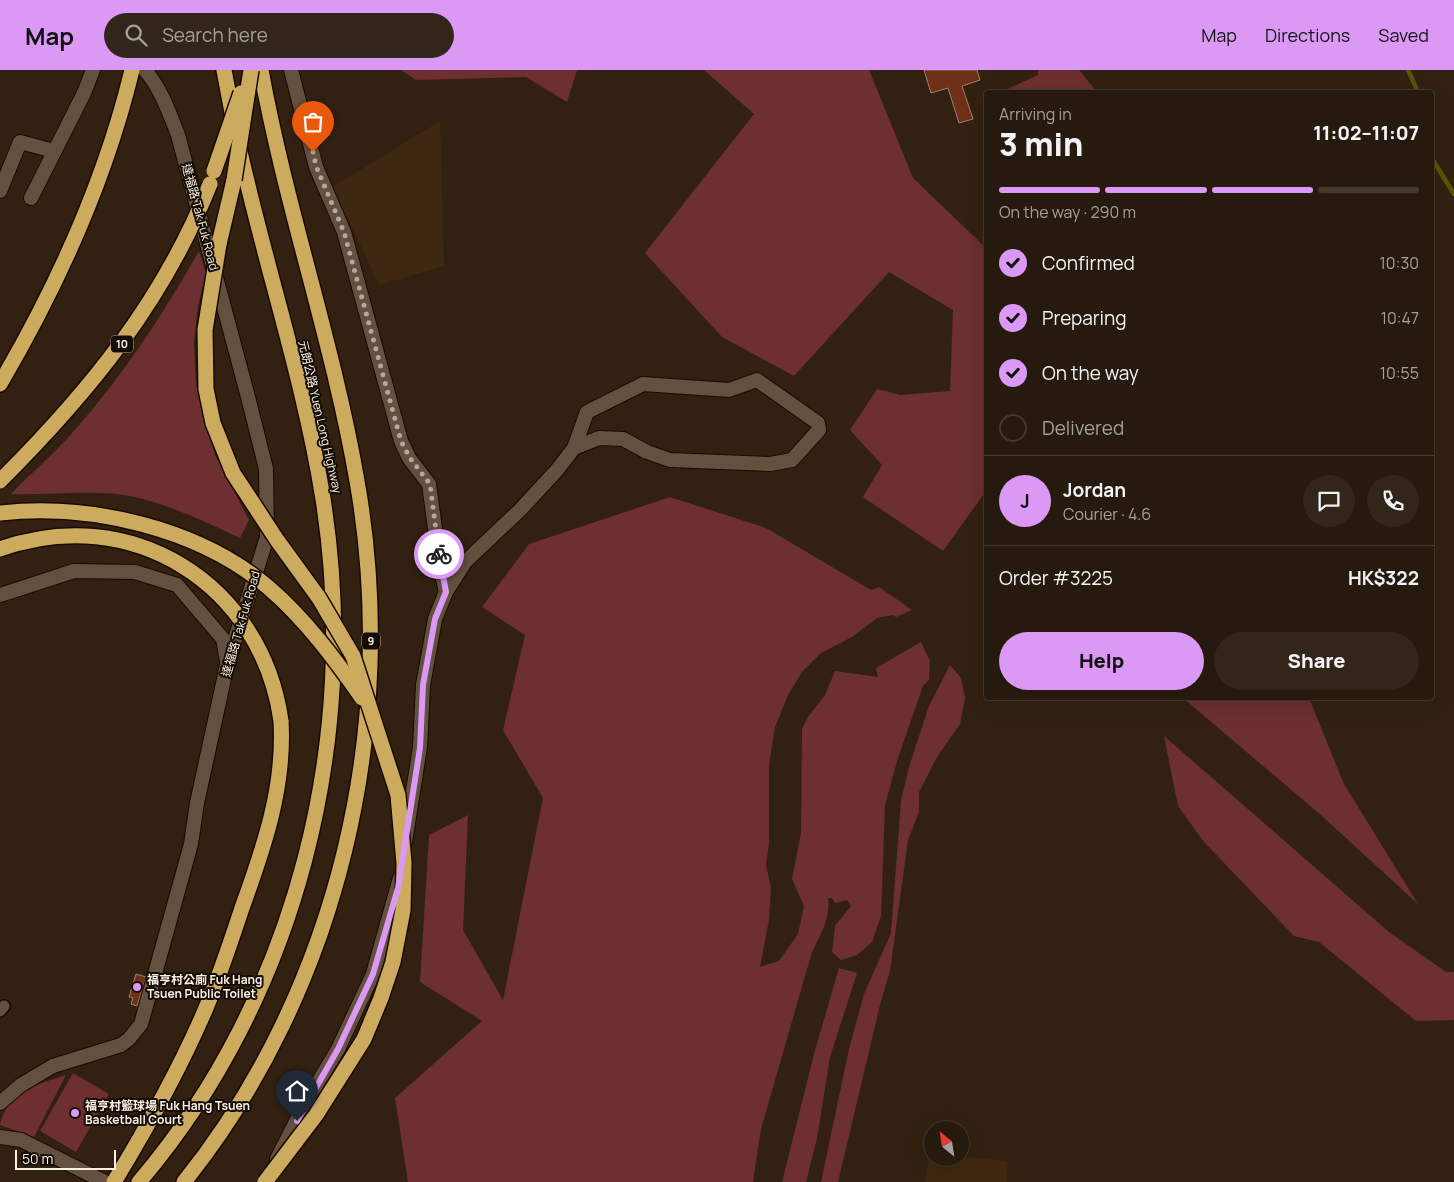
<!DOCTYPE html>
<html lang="en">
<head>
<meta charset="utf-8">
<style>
  body { margin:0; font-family:Manrope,"Noto Sans TC",sans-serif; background:#32261b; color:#f1f3f6; height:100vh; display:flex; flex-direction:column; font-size:19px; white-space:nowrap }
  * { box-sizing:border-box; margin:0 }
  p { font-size:16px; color:#a4a09d }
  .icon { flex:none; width:28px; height:28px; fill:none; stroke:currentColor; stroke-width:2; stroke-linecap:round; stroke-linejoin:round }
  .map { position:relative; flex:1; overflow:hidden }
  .drawer { position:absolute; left:984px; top:20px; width:450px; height:610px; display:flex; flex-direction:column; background:#26190d; border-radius:5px; box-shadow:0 5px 20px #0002,0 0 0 1px #42382e }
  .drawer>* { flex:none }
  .needle { width:32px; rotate:330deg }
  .buttons { position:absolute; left:924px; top:1051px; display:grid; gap:10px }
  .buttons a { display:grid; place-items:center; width:45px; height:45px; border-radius:50%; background:#26190d; box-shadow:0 5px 20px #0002,0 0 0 1px #42382e; font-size:25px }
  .scale { position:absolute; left:15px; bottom:12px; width:101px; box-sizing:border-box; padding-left:5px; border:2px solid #fbefe4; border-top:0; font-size:14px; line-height:18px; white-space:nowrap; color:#fbefe4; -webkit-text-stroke:4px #140d06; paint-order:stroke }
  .pin { position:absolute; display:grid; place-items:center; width:42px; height:42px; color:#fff; margin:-51px -21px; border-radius:50% 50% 50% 0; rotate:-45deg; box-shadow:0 0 5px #0007 }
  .pin .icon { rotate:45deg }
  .courier { position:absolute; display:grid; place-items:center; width:50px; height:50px; margin:-25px; border:4px solid #db99f5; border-radius:50%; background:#fff; color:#222; box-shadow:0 1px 6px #0007 }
  .overview em { font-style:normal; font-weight:800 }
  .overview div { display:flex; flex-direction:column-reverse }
  .overview { display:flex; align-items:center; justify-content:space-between; height:85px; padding:0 15px }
  h1 { font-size:32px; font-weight:800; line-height:38px }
  .bar { display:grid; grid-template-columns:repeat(4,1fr); gap:8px 5px; align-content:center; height:60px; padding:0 15px }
  .bar i { height:6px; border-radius:4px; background:#42382e }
  .bar .current { background:#db99f5 }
  .bar p { grid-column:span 4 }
  .line { display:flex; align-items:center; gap:12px; padding:0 15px; border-top:1px solid #42382e }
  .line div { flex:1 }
  .round { display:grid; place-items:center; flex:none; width:52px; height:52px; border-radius:26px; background:#32261b }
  ol { padding:0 15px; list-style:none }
  li { display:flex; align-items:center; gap:15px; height:55px }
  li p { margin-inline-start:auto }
  li .icon { padding:5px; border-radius:50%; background:#db99f5; color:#111; stroke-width:4 }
  li:last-child { color:#a4a09d }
  li i { width:28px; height:28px; border:2px solid #42382e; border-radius:50% }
  .cta { display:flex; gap:10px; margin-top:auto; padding:10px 15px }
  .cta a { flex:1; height:58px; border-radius:30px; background:#db99f5; color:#111; font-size:20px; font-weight:800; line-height:58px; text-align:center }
  .cta a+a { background:#32261b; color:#f1f3f6 }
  header { display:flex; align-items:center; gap:30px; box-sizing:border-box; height:70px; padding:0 25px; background:#db99f5; color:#111 }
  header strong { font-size:24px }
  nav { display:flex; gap:28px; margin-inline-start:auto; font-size:18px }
  .search { width:350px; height:45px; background:#32261b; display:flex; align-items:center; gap:12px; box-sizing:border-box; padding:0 18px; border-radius:28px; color:#a4a09d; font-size:19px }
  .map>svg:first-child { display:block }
  .built { fill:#3e2811 }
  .green { fill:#6d2f30 }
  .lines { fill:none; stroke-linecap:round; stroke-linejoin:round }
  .stream { stroke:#595600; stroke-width:4.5 }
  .building { fill:#6e3117; stroke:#9c8075 }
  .pedestrian-casing { stroke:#1a0a00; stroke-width:14 }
  .minor-casing { stroke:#1a0a00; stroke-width:16 }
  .motorway-casing { stroke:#1a0a00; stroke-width:18 }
  .pedestrian { stroke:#63503e; stroke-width:11 }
  .minor { stroke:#63503e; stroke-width:14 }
  .motorway { stroke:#cdab5e; stroke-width:15 }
  .motorway-bridge-casing { stroke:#1a0a00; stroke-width:18; stroke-linecap:butt }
  .motorway-bridge { stroke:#cdab5e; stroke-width:15 }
  .done { stroke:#b5a79a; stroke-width:5; stroke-dasharray:0 9 }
  .route { stroke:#db99f5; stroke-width:6 }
  .poi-dot { fill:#db99f5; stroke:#140d06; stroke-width:2 }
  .labels { text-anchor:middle; stroke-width:4; stroke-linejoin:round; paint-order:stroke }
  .shield { fill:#140d06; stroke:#b6aba1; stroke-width:1 }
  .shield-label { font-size:11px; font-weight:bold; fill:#fbefe4 }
  .street-label { font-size:12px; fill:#fbefe4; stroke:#140d06 }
  .poi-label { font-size:12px; font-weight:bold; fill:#fbefe4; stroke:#140d06; text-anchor:start }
</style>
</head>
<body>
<header>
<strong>Map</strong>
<div class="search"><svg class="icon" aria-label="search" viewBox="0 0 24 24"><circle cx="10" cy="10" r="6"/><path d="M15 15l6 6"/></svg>Search here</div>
<nav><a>Map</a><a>Directions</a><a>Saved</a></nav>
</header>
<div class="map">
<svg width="1454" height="1112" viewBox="0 0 1454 1112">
  <rect width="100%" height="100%" fill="#322111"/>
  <g class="built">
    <path d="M440,51L444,196L379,215L333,117Z"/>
    <path d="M929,1083L932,1084V1088L960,1086L1008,1091L1006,1112H925Z"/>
  </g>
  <g class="green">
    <path d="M401,0H577L567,32L526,7L416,10Z"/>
    <path d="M704,0H869L913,108L986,178V421L943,481L863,427L882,395L850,360L877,319L900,325L950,321L953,240L889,202L794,306L722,267L645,183L754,44Z"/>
    <path d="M1038,0H1079L1097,22H1001L1038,5Z"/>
    <path d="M199,181L206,203L198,236L194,272L196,315L215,385L249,450L240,468C197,448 147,423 99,423C69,422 40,425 11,424C31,403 54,384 73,362C122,307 163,245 199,181Z"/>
    <path d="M670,427L766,458L871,520L879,517L912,540L896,547L893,545L877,548L852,567L821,583L802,602L788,625L775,657L769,695V774L766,795L771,818L769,850L760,897L779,891L798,864L804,836L792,809L801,763L802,659L808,647L825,625L835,601L878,607L876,598L921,572L930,591L929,610L923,616L898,688L885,735L881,846L872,872L857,885L841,890L832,882L835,856L851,836L847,830L835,833L832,828H828C831,847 820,866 812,882L761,1059L753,1112H408L395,1028L482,951L420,912L429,765L468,745L463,860L503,930L543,728L503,660L525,565L482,537L529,474Z"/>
    <path d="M950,595L961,608L965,628L960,654L937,687L919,722V742L908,770L890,901L880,935L838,1112H821L849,979L864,924L891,863L901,731L909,697L929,636Z"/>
    <path d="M1183,628H1309L1344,714L1418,834L1322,746Z"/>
    <path d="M1164,666L1389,862L1446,902H1454V950L1416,951L1319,872L1294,866L1204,772L1178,736Z"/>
    <path d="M839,898L857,903L830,987L817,1068L806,1112H782L814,984Z"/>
    <path d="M73,1003L109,1024L76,1082L40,1061Z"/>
    <path d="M66,1005L34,1067L0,1055C7,1022 37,1014 66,1005Z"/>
  </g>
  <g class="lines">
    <g class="stream">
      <path d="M1408,0L1418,22"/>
      <path d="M1431,87L1454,124"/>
    </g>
  </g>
  <g class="building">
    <path d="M924,0H977L980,10L962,16L973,49L959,53L948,18L931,23Z"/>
    <path d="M136,904L146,907L137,936L131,934L133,928L129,927Z"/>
  </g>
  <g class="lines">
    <defs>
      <path id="pedestrian" d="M0,941L4,936"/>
      <g id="minor">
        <path d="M291,0L316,97L344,162L401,371L409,388L429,414L440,496L446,522"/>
        <path d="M0,121L20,72L54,81"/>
        <path d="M31,128L84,23L93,0"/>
        <path d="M0,525L74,501L135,502L177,515L223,569L227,591"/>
        <path d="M405,772L420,677L423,615L435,549L446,522L465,492L520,440L557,400L574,378L599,368L623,369L647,382L670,390L770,394L792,390L819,360L818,353L757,310L729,320L643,314L587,342L574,378"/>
        <path d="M0,1033L21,1015L53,996L121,975L129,969L141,954L191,774L197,733L227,595L267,467L266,399L248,327L178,65C169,42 161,19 145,0"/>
        <path d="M0,1067L21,1070L105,1112"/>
        <path d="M277,1089L305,1034L338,979L373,904L400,808"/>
      </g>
      <g id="motorway">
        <path d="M224,0L234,53"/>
        <path d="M219,174L234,110"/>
        <path d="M0,314C58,215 105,112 132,0"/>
        <path d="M114,1112C148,1056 180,999 206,938C220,905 231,871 242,838C264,777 285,717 281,651"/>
        <path d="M139,1112C297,927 361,668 323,429C304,310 265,195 239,77"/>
        <path d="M184,1112C339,919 400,654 357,411C333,272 286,138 261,0"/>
      </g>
    </defs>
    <use href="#pedestrian" class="pedestrian-casing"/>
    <use href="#minor" class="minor-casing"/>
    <use href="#motorway" class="motorway-casing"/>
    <use href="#pedestrian" class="pedestrian"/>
    <use href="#minor" class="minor"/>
    <use href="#motorway" class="motorway"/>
    <defs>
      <g id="motorway-bridge">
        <path d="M214,101L241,23"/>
        <path d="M234,110L251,0"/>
        <path d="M219,174L205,260L206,319L213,353L233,403L277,470L319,528L353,586L398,725L404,793L403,840L393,892L381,928L364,969L316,1045L265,1112"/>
        <path d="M0,411C89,322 163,232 210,114"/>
        <path d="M0,443C90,433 199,458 269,518C305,549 335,589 362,628"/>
        <path d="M0,479C131,432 262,514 281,651"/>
      </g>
    </defs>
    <use href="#motorway-bridge" class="motorway-bridge-casing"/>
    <use href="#motorway-bridge" class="motorway-bridge"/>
  </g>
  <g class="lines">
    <path class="done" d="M313,82L316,96L344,162L401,371L410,388L430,414L439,484"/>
    <path class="route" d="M297,1051L338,979L373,904L398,818L420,678L423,615L435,549L446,522L439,484"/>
  </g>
  <g class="poi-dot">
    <circle cx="137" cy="917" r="5"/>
    <circle cx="75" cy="1043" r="5"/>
  </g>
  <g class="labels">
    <g class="shield">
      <rect x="111" y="265.5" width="22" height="17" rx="4"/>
      <rect x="362" y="562.5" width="18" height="17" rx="4"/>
    </g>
    <g class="shield-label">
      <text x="122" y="278">10</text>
      <text x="371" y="575">9</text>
    </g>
    <g class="street-label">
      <text transform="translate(200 147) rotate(75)" y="4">達福路 Tak Fuk Road</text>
      <text transform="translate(320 347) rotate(77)" y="4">元朗公路 Yuen Long Highway</text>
      <text transform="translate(241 554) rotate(-74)" y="4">達福路 Tak Fuk Road</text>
    </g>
    <g class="poi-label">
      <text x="147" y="914">福亨村公廁 Fuk Hang<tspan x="147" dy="14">Tsuen Public Toilet</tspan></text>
      <text x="85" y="1040">福亨村籃球場 Fuk Hang Tsuen<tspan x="85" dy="14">Basketball Court</tspan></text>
    </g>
  </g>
</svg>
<div class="buttons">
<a><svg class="needle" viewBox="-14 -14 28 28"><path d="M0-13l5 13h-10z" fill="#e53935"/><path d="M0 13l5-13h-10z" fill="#a4a09d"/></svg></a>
</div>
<div class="scale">50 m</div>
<div class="pin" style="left:313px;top:82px;background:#ea580c"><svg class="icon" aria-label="bag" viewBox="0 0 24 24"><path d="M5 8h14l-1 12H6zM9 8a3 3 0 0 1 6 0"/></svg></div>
<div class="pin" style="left:297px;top:1051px;background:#1f2937"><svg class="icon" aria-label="home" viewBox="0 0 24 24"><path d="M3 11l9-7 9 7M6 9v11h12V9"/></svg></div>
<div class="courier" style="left:439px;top:484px"><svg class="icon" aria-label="bike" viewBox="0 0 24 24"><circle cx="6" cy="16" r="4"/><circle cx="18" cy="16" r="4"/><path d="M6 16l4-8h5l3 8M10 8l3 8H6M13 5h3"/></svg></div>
<section class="drawer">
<div class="overview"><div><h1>3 min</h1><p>Arriving in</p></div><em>11:02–11:07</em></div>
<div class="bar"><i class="current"></i><i class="current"></i><i class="current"></i><i></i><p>On the way · 290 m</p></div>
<ol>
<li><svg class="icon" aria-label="check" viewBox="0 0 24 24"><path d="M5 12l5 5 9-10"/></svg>Confirmed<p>10:30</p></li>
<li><svg class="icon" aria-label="check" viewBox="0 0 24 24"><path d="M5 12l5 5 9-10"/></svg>Preparing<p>10:47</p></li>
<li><svg class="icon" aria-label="check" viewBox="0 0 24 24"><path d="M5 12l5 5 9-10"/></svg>On the way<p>10:55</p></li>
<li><i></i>Delivered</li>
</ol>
<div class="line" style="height:90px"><b class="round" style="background:#db99f5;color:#111">J</b><div><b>Jordan</b><p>Courier · 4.6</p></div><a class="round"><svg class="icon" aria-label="chat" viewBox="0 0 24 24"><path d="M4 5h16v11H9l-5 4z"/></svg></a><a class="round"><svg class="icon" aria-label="phone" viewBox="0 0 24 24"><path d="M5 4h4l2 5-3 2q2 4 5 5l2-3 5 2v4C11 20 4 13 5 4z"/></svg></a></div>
<div class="line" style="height:65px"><div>Order #3225</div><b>HK$322</b></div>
<div class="cta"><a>Help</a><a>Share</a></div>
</section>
</div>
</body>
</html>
